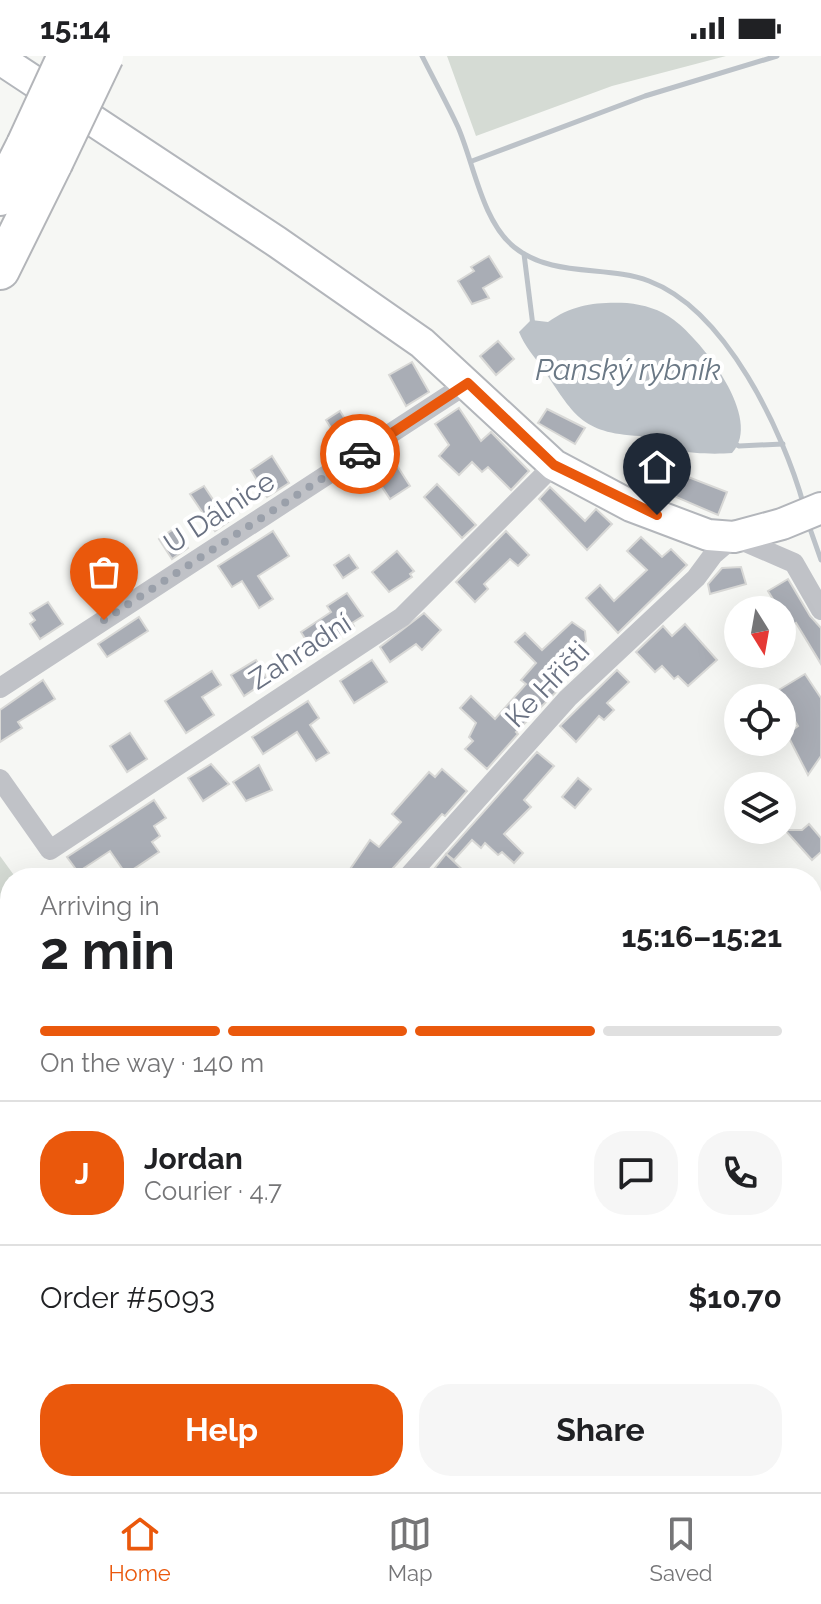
<!DOCTYPE html>
<html lang="en">
<head>
<meta charset="utf-8">
<style>
  body { margin:0; font-family:Raleway,sans-serif; background:#f6f6f6; color:#202124; height:100vh; display:flex; flex-direction:column; font-size:30px; white-space:nowrap }
  * { box-sizing:border-box; margin:0 }
  p { font-size:26px; color:#757577 }
  .icon { flex:none; width:44px; height:44px; fill:none; stroke:currentColor; stroke-width:2; stroke-linecap:round; stroke-linejoin:round }
  .map { position:relative; flex:1; overflow:hidden }
  .details { position:absolute; left:0px; top:812px; width:822px; height:624px; display:flex; flex-direction:column; background:#fff; border-radius:32px 32px 0 0; box-shadow:0 8px 32px #0002 }
  .details>* { flex:none }
  .needle { width:52px; rotate:169deg }
  .controls { position:absolute; left:724px; top:540px; display:grid; gap:16px }
  .controls a { display:grid; place-items:center; width:72px; height:72px; border-radius:50%; background:#fff; box-shadow:0 8px 32px #0002; font-size:40px }
  .pin { position:absolute; display:grid; place-items:center; width:68px; height:68px; color:#fff; margin:-82px -34px; border-radius:50% 50% 50% 0; rotate:-45deg; box-shadow:0 0 8px #0007 }
  .pin .icon { rotate:45deg }
  .courier { position:absolute; display:grid; place-items:center; width:80px; height:80px; margin:-40px; border:6px solid #ea580c; border-radius:50%; background:#fff; color:#222; box-shadow:0 2px 10px #0007 }
  .headline em { font-style:normal; font-weight:700 }
  .headline div { display:flex; flex-direction:column-reverse }
  .headline { display:flex; align-items:center; justify-content:space-between; height:136px; padding:0 40px }
  h1 { font-size:52px; font-weight:700; line-height:60px }
  .bar { display:grid; grid-template-columns:repeat(4,1fr); gap:12px 8px; align-content:center; height:96px; padding:0 40px }
  .bar i { height:10px; border-radius:6px; background:#e0e0e0 }
  .bar .on { background:#ea580c }
  .bar p { grid-column:span 4 }
  .line { display:flex; align-items:center; gap:20px; padding:0 40px; border-top:2px solid #e0e0e0 }
  .line div { flex:1 }
  .round { display:grid; place-items:center; flex:none; width:84px; height:84px; border-radius:32px; background:#f6f6f6 }
  .button { display:flex; gap:16px; margin-top:auto; padding:16px 40px }
  .button a { flex:1; height:92px; border-radius:32px; background:#ea580c; color:#fff; font-size:32px; font-weight:700; line-height:92px; text-align:center }
  .button a+a { background:#f6f6f6; color:#202124 }
  .status { display:flex; justify-content:space-between; align-items:center; height:56px; padding:0 40px; background:#fff; direction:ltr }
  .status svg { height:22px; fill:currentColor }
  .menu { display:flex; justify-content:space-around; align-items:center; height:112px; border-top:2px solid #e0e0e0; background:#fff; font-size:22px; color:#757577 }
  .menu a { display:grid; justify-items:center; gap:4px }
  .menu .on { color:#ea580c }
  .map>svg:first-child { display:block }
  .green { fill:#d5dbd4 }
  .water { fill:#bcc2c8 }
  .lines { fill:none; stroke-linecap:round; stroke-linejoin:round }
  .stream { stroke:#bcc2c8; stroke-width:5 }
  .building { fill:#a9adb5; stroke:#d8d8d6; stroke-width:2 }
  .secondary-casing { stroke:#b3b6bb; stroke-width:34 }
  .highway-casing { stroke:#b3b5b9; stroke-width:42 }
  .path { stroke:#b8babd; stroke-width:3; stroke-dasharray:4 4; stroke-linecap:butt }
  .street { stroke:#c0c2c7; stroke-width:20 }
  .secondary { stroke:#fff; stroke-width:30 }
  .highway { stroke:#fff; stroke-width:38 }
  .highway-bridge-casing { stroke:#b3b5b9; stroke-width:42; stroke-linecap:butt }
  .highway-bridge { stroke:#fff; stroke-width:38 }
  .done { stroke:#9aa0aa; stroke-width:8; stroke-dasharray:0 14.4 }
  .route { stroke:#ea580c; stroke-width:10 }
  .labels { text-anchor:middle; stroke-width:8; stroke-linejoin:round; paint-order:stroke }
  .street-label { font-size:28px; fill:#697182; stroke:#fff }
  .water-label { font-size:30px; font-style:italic; fill:#6a7885; stroke:#fff }
</style>
</head>
<body>
<div class="status"><b>15:14</b><svg viewBox="0 0 49 12"><path d="M0 12V9h3v3zM5 12V6h3v6zM10 12V3h3v9zM15 12V0h3v12zM26 1h20v11H26zM47 4h2v5h-2z"/></svg></div>
<div class="map">
<svg width="821" height="1436" viewBox="0 0 821 1436">
  <rect width="100%" height="100%" fill="#f6f7f4"/>
  <g class="green">
    <path d="M447,0H726L612,30L476,80Z"/>
    <path d="M0,800L16,822H10V1035L0,1042Z"/>
    <path d="M10,1099V1302L0,1297V1101Z"/>
    <path d="M0,1362L10,1365V1426H113L115,1436H0Z"/>
    <path d="M351,1426H449L452,1436H380Z"/>
  </g>
  <path class="water" d="M627,247C644,249 660,253 674,264C702,285 764,363 732,397C706,399 661,397 640,380C580,377 574,358 543,313C534,300 525,291 519,276L531,264L548,266C574,248 596,246 627,247Z"/>
  <g class="lines">
    <g class="stream">
      <path d="M422,0C434,24 447,47 458,71C474,108 482,165 514,191C552,222 607,209 649,225C726,254 783,375 804,450"/>
      <path d="M472,105L645,40L777,0"/>
      <path d="M524,198L533,270"/>
      <path d="M733,387L739,390L783,388"/>
      <path d="M808,467L821,504"/>
    </g>
  </g>
  <g class="building">
    <path d="M489,200L502,221L483,232L489,242L472,248L458,225L474,215L471,211Z"/>
    <path d="M498,285L514,303L496,319L480,300Z"/>
    <path d="M412,306L429,336L406,350L389,319Z"/>
    <path d="M459,352L481,385L491,376L529,415L511,434L488,411L482,416L472,406L459,419L439,400L449,389L435,368Z"/>
    <path d="M547,353L585,372L575,388L538,367Z"/>
    <path d="M340,355L357,382L343,391L326,364Z"/>
    <path d="M272,400L289,427L267,441L251,414Z"/>
    <path d="M639,402L727,436L718,459L632,422Z"/>
    <path d="M396,408L410,430L390,443L376,422Z"/>
    <path d="M437,428L476,469L462,482L424,441Z"/>
    <path d="M204,430L228,466L215,475L190,438Z"/>
    <path d="M550,431L585,465L596,453L612,468L587,494L539,443Z"/>
    <path d="M175,472L188,492L172,503L159,483Z"/>
    <path d="M273,475L289,500L258,520L273,543L259,552L242,525L232,531L218,510Z"/>
    <path d="M506,475L529,499L518,510L510,503L484,528L488,533L475,546L456,526Z"/>
    <path d="M641,481L662,501L671,493L687,509L618,577L586,542L600,529L614,545L647,514L627,495Z"/>
    <path d="M397,495L414,515L410,518L412,521L389,536L372,516Z"/>
    <path d="M349,499L358,512L343,522L334,509Z"/>
    <path d="M119,510L132,529L101,549L88,530Z"/>
    <path d="M741,511L746,528L710,538L708,528L722,512Z"/>
    <path d="M788,523L810,560L821,572V608L796,567L790,571L768,535Z"/>
    <path d="M347,537L363,560L352,567L354,570L314,597L301,576L331,556L327,550Z"/>
    <path d="M48,546L63,568L40,583L30,568L35,564L30,557Z"/>
    <path d="M424,557L441,574L422,594L416,588L390,606L380,591Z"/>
    <path d="M139,561L148,575L107,601L98,588Z"/>
    <path d="M572,566L585,575L586,585L552,617L561,625L556,631L559,633L516,676L518,678L487,713L465,693L473,685L469,681L476,667L460,652L471,640L495,663L526,628L521,624L536,607L515,586L525,577L542,594Z"/>
    <path d="M685,568L717,604L688,630L678,620L674,623L662,610L655,616L636,596L663,570L672,580Z"/>
    <path d="M256,604L268,624L244,640L231,619Z"/>
    <path d="M372,604L387,626L354,647L340,625Z"/>
    <path d="M617,614L629,626L607,647L614,654L604,664L599,660L576,686L560,670Z"/>
    <path d="M212,615L221,629L202,641L214,659L186,677L165,645Z"/>
    <path d="M805,618L821,642V700L808,719L787,678L798,670L777,635Z"/>
    <path d="M43,624L55,643L18,666L22,672L0,686V654Z"/>
    <path d="M308,645L319,662L310,669L329,697L316,705L297,676L263,698L252,681Z"/>
    <path d="M130,677L147,703L127,716L110,690Z"/>
    <path d="M537,696L554,710L524,744L531,751L504,778L523,797L514,807L502,796L498,799L485,787L481,792L472,784L454,804L446,798Z"/>
    <path d="M211,708L229,728L203,745L188,722Z"/>
    <path d="M259,709L272,734L246,745L233,726Z"/>
    <path d="M442,713L467,735L445,760L442,758L384,822H344L370,784L379,791L401,766L392,758L429,716L435,721Z"/>
    <path d="M578,722L591,733L575,752L562,741Z"/>
    <path d="M154,744L166,762L154,770L160,780L152,786L159,796L126,818L110,795L78,816L67,801Z"/>
    <path d="M809,768L821,782V796L812,804L785,774H802Z"/>
    <path d="M446,798L471,822H427Z"/>
  </g>
  <g class="lines">
    <defs>
      <path id="secondary" d="M0,3L277,186L422,287L554,409L631,450L708,479L734,481L782,468L821,452"/>
      <g id="highway">
        <path d="M0,140L26,89"/>
        <path d="M0,214L53,107"/>
      </g>
    </defs>
    <use href="#secondary" class="secondary-casing"/>
    <use href="#highway" class="highway-casing"/>
    <g class="path">
      <path d="M43,822L45,813"/>
      <path d="M0,1325L10,1330"/>
    </g>
    <g class="street">
      <path d="M0,632L468,327"/>
      <path d="M0,723L50,794L402,561L554,409"/>
      <path d="M407,822L568,642L696,522L713,499L734,481L794,507L821,554"/>
      <path d="M812,933L821,944"/>
      <path d="M812,1024L821,1016"/>
      <path d="M0,1076L10,1073"/>
      <path d="M812,1161L821,1154"/>
      <path d="M255,1426L284,1436"/>
      <path d="M128,1436L129,1426"/>
      <path d="M475,1436L476,1426"/>
      <path d="M793,1436L805,1426"/>
    </g>
    <use href="#secondary" class="secondary"/>
    <use href="#highway" class="highway"/>
    <defs>
      <g id="highway-bridge">
        <path d="M26,89L67,0"/>
        <path d="M53,107L104,0"/>
      </g>
    </defs>
    <use href="#highway-bridge" class="highway-bridge-casing"/>
    <use href="#highway-bridge" class="highway-bridge"/>
  </g>
  <g class="lines">
    <path class="done" d="M104,564L360,398"/>
    <path class="route" d="M360,398L468,327L554,409L657,459"/>
  </g>
  <g class="labels">
    <g class="street-label">
      <text transform="translate(219 456) rotate(-33)" y="10">U Dálnice</text>
      <text transform="translate(300 595) rotate(-33)" y="10">Zahradní</text>
      <text transform="translate(547 628) rotate(-46)" y="10">Ke Hřišti</text>
    </g>
    <g class="water-label">
      <text x="628" y="324">Panský rybník</text>
    </g>
  </g>
</svg>
<div class="controls">
<a><svg class="needle" viewBox="-14 -14 28 28"><path d="M0-13l5 13h-10z" fill="#e53935"/><path d="M0 13l5-13h-10z" fill="#757577"/></svg></a>
<a><svg class="icon" aria-label="locate" viewBox="0 0 24 24"><circle cx="12" cy="12" r="6"/><path d="M12 2v4M12 18v4M2 12h4M18 12h4"/></svg></a>
<a><svg class="icon" aria-label="layers" viewBox="0 0 24 24"><path d="M12 4l9 5-9 5-9-5zM3 14l9 5 9-5"/></svg></a>
</div>
<div class="pin" style="left:104px;top:564px;background:#ea580c"><svg class="icon" aria-label="bag" viewBox="0 0 24 24"><path d="M5 8h14l-1 12H6zM9 8a3 3 0 0 1 6 0"/></svg></div>
<div class="pin" style="left:657px;top:459px;background:#1f2937"><svg class="icon" aria-label="home" viewBox="0 0 24 24"><path d="M3 11l9-7 9 7M6 9v11h12V9"/></svg></div>
<div class="courier" style="left:360px;top:398px"><svg class="icon" aria-label="car" viewBox="0 0 24 24"><path d="M5 17H2v-5l4-1 3-4h7l3 4 3 1v5h-3M9 17h6M6 11h13"/><circle cx="7" cy="17" r="2"/><circle cx="17" cy="17" r="2"/></svg></div>
<section class="details">
<div class="headline"><div><h1>2 min</h1><p>Arriving in</p></div><em>15:16–15:21</em></div>
<div class="bar"><i class="on"></i><i class="on"></i><i class="on"></i><i></i><p>On the way · 140 m</p></div>
<div class="line" style="height:144px"><b class="round" style="background:#ea580c;color:#fff">J</b><div><b>Jordan</b><p>Courier · 4.7</p></div><a class="round"><svg class="icon" aria-label="chat" viewBox="0 0 24 24"><path d="M4 5h16v11H9l-5 4z"/></svg></a><a class="round"><svg class="icon" aria-label="phone" viewBox="0 0 24 24"><path d="M5 4h4l2 5-3 2q2 4 5 5l2-3 5 2v4C11 20 4 13 5 4z"/></svg></a></div>
<div class="line" style="height:104px"><div>Order #5093</div><b>$10.70</b></div>
<div class="button"><a>Help</a><a>Share</a></div>
</section>
</div>
<nav class="menu">
<a class="on"><svg class="icon" aria-label="home" viewBox="0 0 24 24"><path d="M3 11l9-7 9 7M6 9v11h12V9"/></svg>Home</a>
<a><svg class="icon" aria-label="map" viewBox="0 0 24 24"><path d="M3 6l6-2 6 2 6-2v14l-6 2-6-2-6 2zM9 4v14M15 6v14"/></svg>Map</a>
<a><svg class="icon" aria-label="saved" viewBox="0 0 24 24"><path d="M7 4h10v16l-5-4-5 4z"/></svg>Saved</a>
</nav>
</body>
</html>
